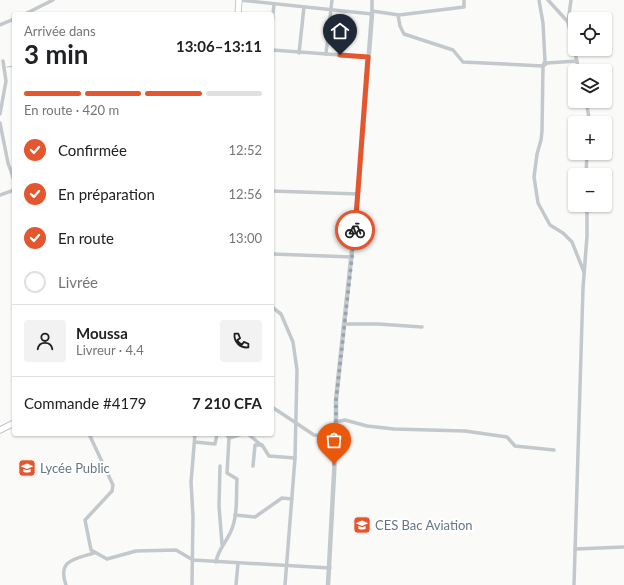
<!DOCTYPE html>
<html lang="fr">
<head>
<meta charset="utf-8">
<style>
  body { margin:0; font-family:Lato,sans-serif; background:#f2f2f2; color:#202124; height:100vh; display:flex; flex-direction:column; font-size:15px; white-space:nowrap }
  * { box-sizing:border-box; margin:0 }
  p { font-size:13px; color:#757577 }
  .icon { flex:none; width:22px; height:22px; fill:none; stroke:currentColor; stroke-width:2; stroke-linecap:round; stroke-linejoin:round }
  .map { position:relative; flex:1; overflow:hidden }
  .side { position:absolute; left:12px; top:12px; width:262px; height:424px; display:flex; flex-direction:column; background:#fff; border-radius:4px; box-shadow:0 1px 3px #0004 }
  .side>* { flex:none }
  .tools { position:absolute; left:568px; top:12px; display:grid; gap:8px }
  .tools a { display:grid; place-items:center; width:44px; height:44px; border-radius:4px; background:#fff; box-shadow:0 1px 3px #0004; font-size:20px }
  .pin { position:absolute; display:grid; place-items:center; width:34px; height:34px; color:#fff; margin:-41px -17px; border-radius:50% 50% 50% 0; rotate:-45deg; box-shadow:0 0 4px #0007 }
  .pin .icon { rotate:45deg }
  .courier { position:absolute; display:grid; place-items:center; width:40px; height:40px; margin:-20px; border:3px solid #e4572e; border-radius:50%; background:#fff; color:#222; box-shadow:0 1px 5px #0007 }
  .overview em { font-style:normal; font-weight:700 }
  .overview div { display:flex; flex-direction:column-reverse }
  .overview { display:flex; align-items:center; justify-content:space-between; height:68px; padding:0 12px }
  h1 { font-size:26px; font-weight:700; line-height:30px }
  .bar { display:grid; grid-template-columns:repeat(4,1fr); gap:6px 4px; align-content:center; height:48px; padding:0 12px }
  .bar i { height:5px; border-radius:3px; background:#e0e0e0 }
  .bar .current { background:#e4572e }
  .bar p { grid-column:span 4 }
  .line { display:flex; align-items:center; gap:10px; padding:0 12px; border-top:1px solid #e0e0e0 }
  .line div { flex:1 }
  .round { display:grid; place-items:center; flex:none; width:42px; height:42px; border-radius:4px; background:#f2f2f2 }
  ol { padding:0 12px; list-style:none }
  li { display:flex; align-items:center; gap:12px; height:44px }
  li p { margin-inline-start:auto }
  li .icon { padding:4px; border-radius:50%; background:#e4572e; color:#fff; stroke-width:4 }
  li:last-child { color:#757577 }
  li i { width:22px; height:22px; border:2px solid #e0e0e0; border-radius:50% }
  .map>svg:first-child { display:block }
  .lines { fill:none; stroke-linecap:round; stroke-linejoin:round }
  .stream { stroke:#bbc7cb; stroke-width:1 }
  .primary-casing { stroke:#b5babe; stroke-width:7 }
  .minor { stroke:#c3c8cc; stroke-width:3.5 }
  .tertiary { stroke:#c3c8cc; stroke-width:4.5 }
  .primary { stroke:#fff; stroke-width:5.5 }
  .done { stroke:#99a4ac; stroke-width:4; stroke-dasharray:0 7.2 }
  .route { stroke:#e4572e; stroke-width:5 }
  .labels { text-anchor:middle; stroke-width:4; stroke-linejoin:round; paint-order:stroke }
  .poi-label { font-size:13px; fill:#657683; stroke:#fff; text-anchor:start }
</style>
</head>
<body>
<div class="map">
<svg width="624" height="585" viewBox="0 0 624 585">
  <rect width="100%" height="100%" fill="#fafaf8"/>
  <g class="lines">
    <path class="stream" d="M7,67L14,66"/>
    <defs>
      <g id="primary">
        <path d="M238,14L239,0"/>
        <path d="M0,430L14,423"/>
      </g>
    </defs>
    <use href="#primary" class="primary-casing"/>
    <g class="minor">
      <path d="M239,0L372,14V0"/>
      <path d="M539,0L543,23L545,61L543,66L542,131L541,140L537,154L534,177L538,203L550,225L563,233L572,242L584,272"/>
      <path d="M548,0L568,22L579,71"/>
      <path d="M372,11L399,15L464,7V0"/>
      <path d="M25,14L53,0"/>
      <path d="M398,15L400,26L404,34L453,50L463,62L543,66L547,63L577,61"/>
      <path d="M568,22L571,0"/>
      <path d="M0,25L14,19"/>
      <path d="M272,25L274,4"/>
      <path d="M272,50L368,57"/>
      <path d="M299,53L304,7"/>
      <path d="M326,54L332,0"/>
      <path d="M586,101L590,123"/>
      <path d="M0,114L6,81L3,61"/>
      <path d="M0,123L8,163L14,180"/>
      <path d="M586,175L587,153"/>
      <path d="M272,191L358,194"/>
      <path d="M0,195L14,190"/>
      <path d="M272,254L352,257"/>
      <path d="M272,307L281,314L293,342L297,370L295,458L285,585"/>
      <path d="M344,324H378L422,327"/>
      <path d="M272,407L314,435L336,437"/>
      <path d="M335,422L345,420L367,426L394,429L465,431L507,437L515,446L554,450"/>
      <path d="M89,434L113,485L112,491L85,520L91,550L107,559L136,551L176,550L193,560L330,568"/>
      <path d="M248,434L261,445"/>
      <path d="M229,438L242,434"/>
      <path d="M195,442L215,444L217,434"/>
      <path d="M220,466L219,506L222,544"/>
      <path d="M253,466L255,445H262L269,456L295,458"/>
      <path d="M235,515L255,517L282,498L292,499"/>
      <path d="M575,549L624,547"/>
      <path d="M216,562C218,549 226,543 231,531C238,516 236,495 237,479L227,473L229,438L226,434"/>
      <path d="M66,585C57,560 75,559 94,553"/>
      <path d="M192,585L193,516L191,482L195,434"/>
      <path d="M236,585L238,563"/>
      <path d="M574,585L583,288L587,236V205"/>
    </g>
    <path class="tertiary" d="M328,585L336,437V400L358,194L372,14"/>
    <use href="#primary" class="primary"/>
  </g>
  <g class="lines">
    <path class="done" d="M334,464L336,437V400L355,230"/>
    <path class="route" d="M340,55L368,57L355,230"/>
  </g>
  <defs>
    <symbol id="school-square" viewBox="-11 -11 22 22"><rect x="-9" y="-9" width="18" height="18" rx="4" fill="#e4572e" stroke="#fff"/><path d="M0-5L7-2L0 1L-7-2ZM-4 1L0 2.5L4 1V4Q0 6-4 4Z" fill="#fff"/></symbol>
  </defs>
  <g fill-rule="evenodd">
    <use href="#school-square" x="17" y="458" width="20" height="20"/>
    <use href="#school-square" x="352" y="515" width="20" height="20"/>
  </g>
  <g class="labels">
    <g class="poi-label">
      <text x="40" y="473">Lycée Public</text>
      <text x="375" y="530">CES Bac Aviation</text>
    </g>
  </g>
</svg>
<div class="tools">
<a><svg class="icon" aria-label="locate" viewBox="0 0 24 24"><circle cx="12" cy="12" r="6"/><path d="M12 2v4M12 18v4M2 12h4M18 12h4"/></svg></a>
<a><svg class="icon" aria-label="layers" viewBox="0 0 24 24"><path d="M12 4l9 5-9 5-9-5zM3 14l9 5 9-5"/></svg></a>
<a>+</a>
<a>−</a>
</div>
<div class="pin" style="left:334px;top:464px;background:#ea580c"><svg class="icon" aria-label="bag" viewBox="0 0 24 24"><path d="M5 8h14l-1 12H6zM9 8a3 3 0 0 1 6 0"/></svg></div>
<div class="pin" style="left:340px;top:55px;background:#1f2937"><svg class="icon" aria-label="home" viewBox="0 0 24 24"><path d="M3 11l9-7 9 7M6 9v11h12V9"/></svg></div>
<div class="courier" style="left:355px;top:230px"><svg class="icon" aria-label="bike" viewBox="0 0 24 24"><circle cx="6" cy="16" r="4"/><circle cx="18" cy="16" r="4"/><path d="M6 16l4-8h5l3 8M10 8l3 8H6M13 5h3"/></svg></div>
<section class="side">
<div class="overview"><div><h1>3 min</h1><p>Arrivée dans</p></div><em>13:06–13:11</em></div>
<div class="bar"><i class="current"></i><i class="current"></i><i class="current"></i><i></i><p>En route · 420 m</p></div>
<ol>
<li><svg class="icon" aria-label="check" viewBox="0 0 24 24"><path d="M5 12l5 5 9-10"/></svg>Confirmée<p>12:52</p></li>
<li><svg class="icon" aria-label="check" viewBox="0 0 24 24"><path d="M5 12l5 5 9-10"/></svg>En préparation<p>12:56</p></li>
<li><svg class="icon" aria-label="check" viewBox="0 0 24 24"><path d="M5 12l5 5 9-10"/></svg>En route<p>13:00</p></li>
<li><i></i>Livrée</li>
</ol>
<div class="line" style="height:72px"><a class="round"><svg class="icon" aria-label="person" viewBox="0 0 24 24"><circle cx="12" cy="8" r="4"/><path d="M4 21q1-7 8-7t8 7"/></svg></a><div><b>Moussa</b><p>Livreur · 4.4</p></div><a class="round"><svg class="icon" aria-label="phone" viewBox="0 0 24 24"><path d="M5 4h4l2 5-3 2q2 4 5 5l2-3 5 2v4C11 20 4 13 5 4z"/></svg></a></div>
<div class="line" style="height:52px"><div>Commande #4179</div><b>7 210 CFA</b></div>
</section>
</div>
</body>
</html>
